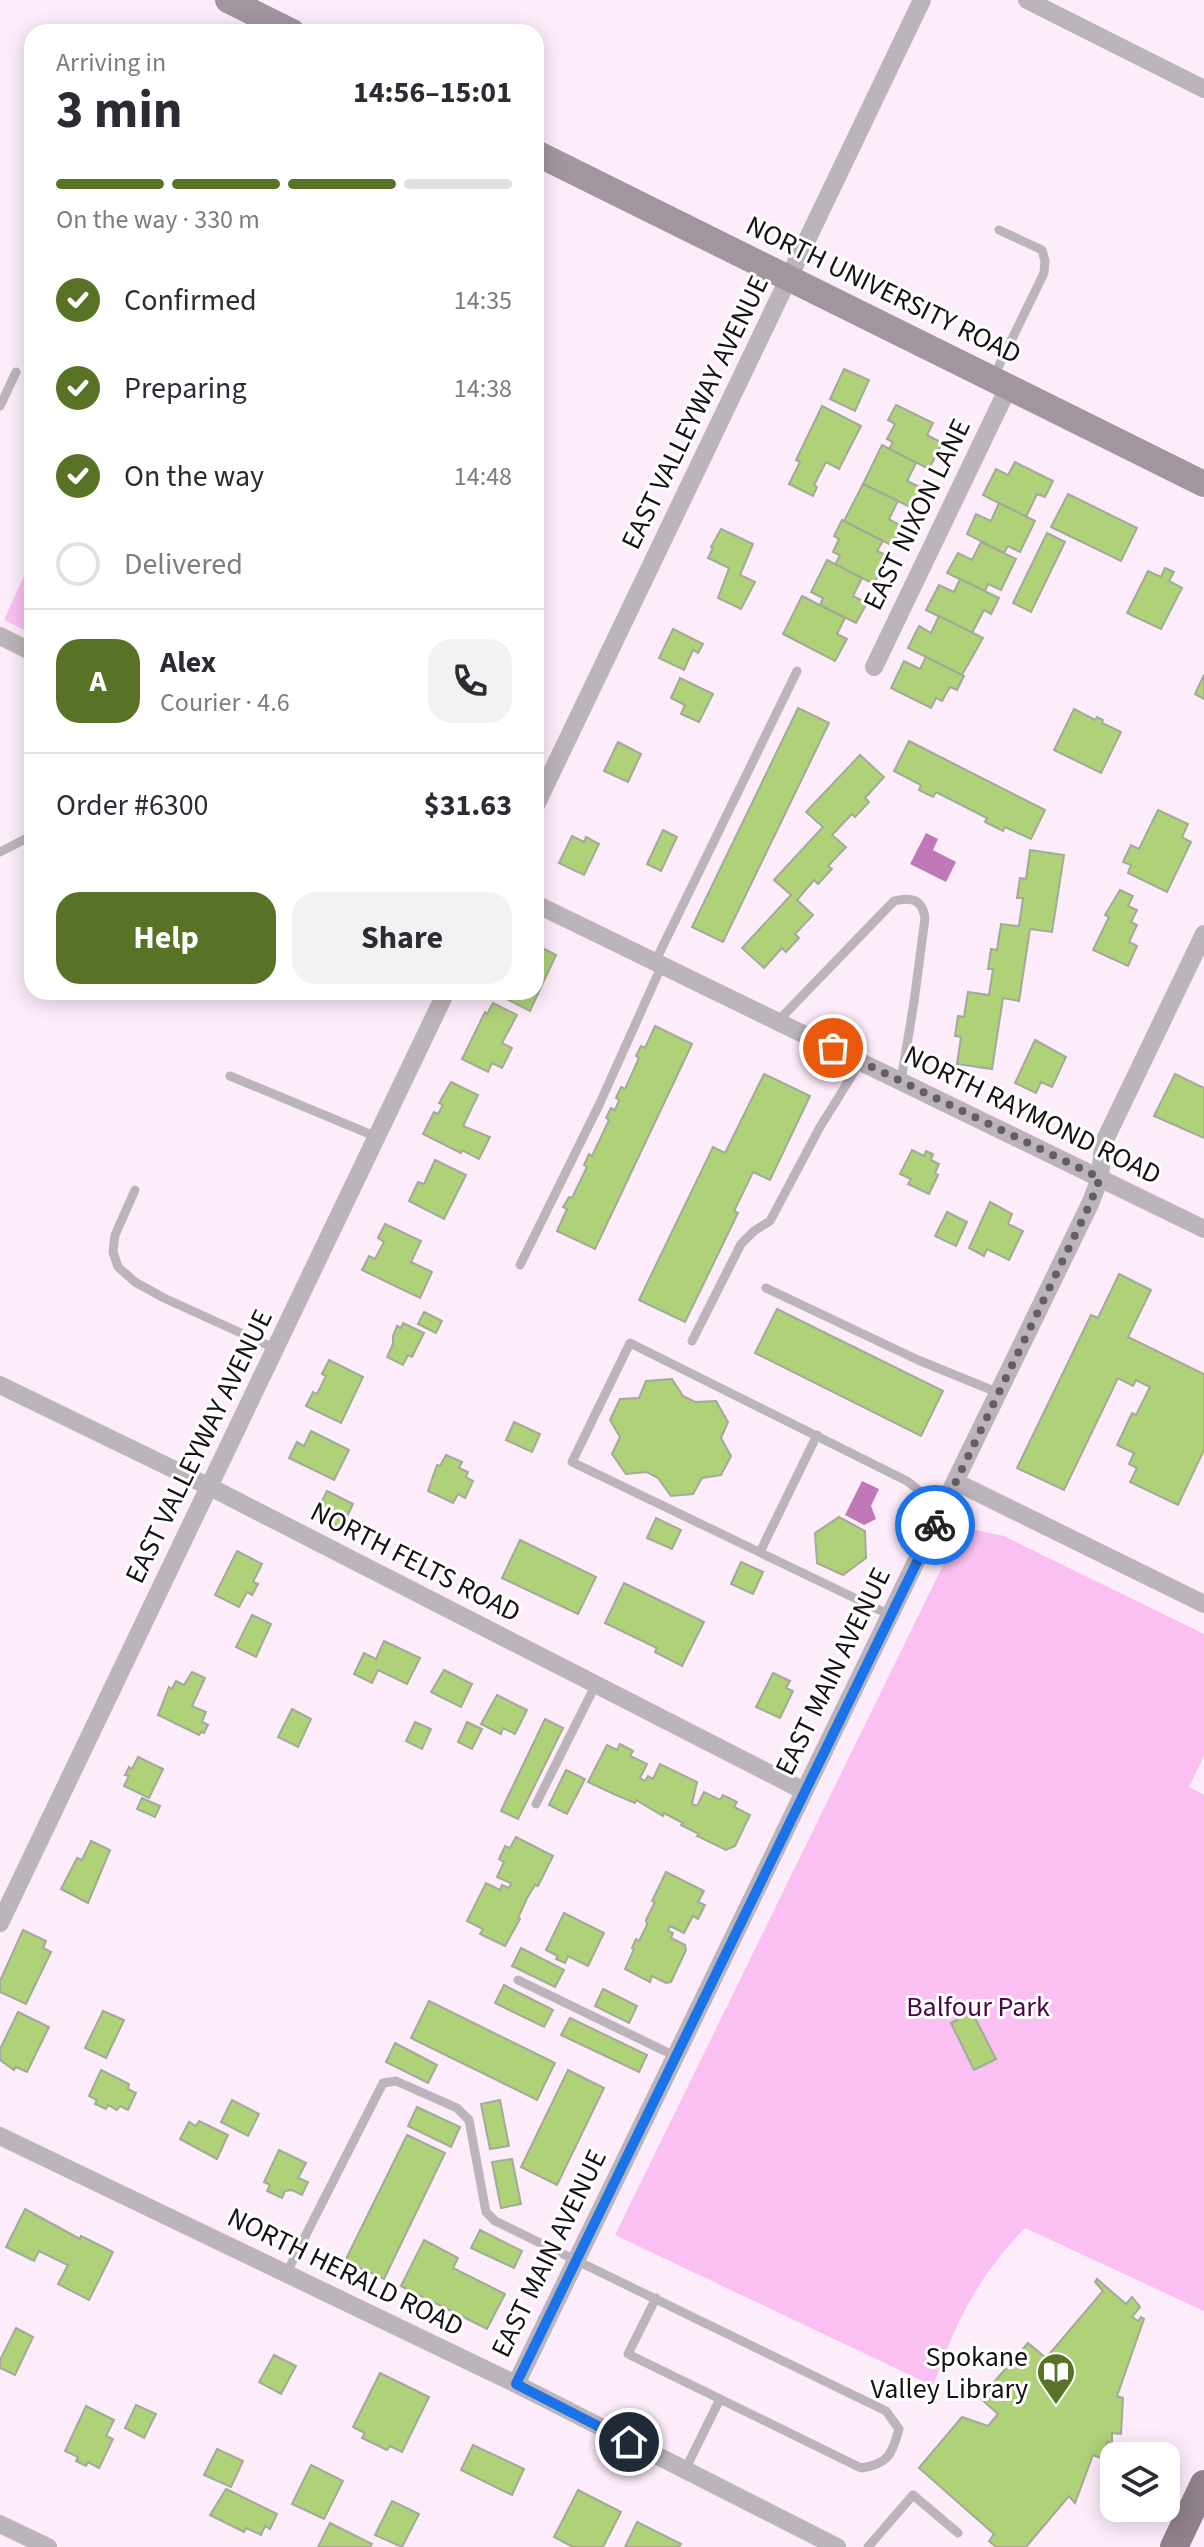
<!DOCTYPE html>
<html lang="en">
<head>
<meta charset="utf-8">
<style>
  body { margin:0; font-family:"Source Sans 3",sans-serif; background:#f2f2f3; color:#2b2b33; height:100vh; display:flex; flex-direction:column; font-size:30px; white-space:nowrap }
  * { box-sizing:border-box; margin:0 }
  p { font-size:26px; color:#7c7c81 }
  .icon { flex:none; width:44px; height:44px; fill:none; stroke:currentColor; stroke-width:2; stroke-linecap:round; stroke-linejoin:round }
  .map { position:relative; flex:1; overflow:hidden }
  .panel { position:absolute; left:24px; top:24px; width:520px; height:976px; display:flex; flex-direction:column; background:#fff; border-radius:24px; box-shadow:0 4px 20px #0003 }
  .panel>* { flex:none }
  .tools { position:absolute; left:1100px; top:2442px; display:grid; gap:16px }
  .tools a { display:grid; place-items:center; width:80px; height:80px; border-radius:16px; background:#fff; box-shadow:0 4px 20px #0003; font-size:40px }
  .pin { position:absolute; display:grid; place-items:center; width:68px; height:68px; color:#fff; margin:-34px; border:4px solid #fff; border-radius:50%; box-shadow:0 2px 8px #0007 }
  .courier { position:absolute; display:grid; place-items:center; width:80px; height:80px; margin:-40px; border:6px solid #1a73e8; border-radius:50%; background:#fff; color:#222; box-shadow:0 2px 10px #0007 }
  .head em { font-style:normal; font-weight:700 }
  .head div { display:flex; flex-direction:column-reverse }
  .head { display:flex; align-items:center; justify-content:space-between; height:136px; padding:0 32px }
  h1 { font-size:52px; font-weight:700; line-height:60px }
  .bar { display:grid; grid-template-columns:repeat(4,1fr); gap:12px 8px; align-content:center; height:96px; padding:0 32px }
  .bar i { height:10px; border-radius:6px; background:#e1e1e2 }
  .bar .selected { background:#587325 }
  .bar p { grid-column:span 4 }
  .line { display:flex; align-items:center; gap:20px; padding:0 32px; border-top:2px solid #e1e1e2 }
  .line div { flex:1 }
  .round { display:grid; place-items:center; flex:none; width:84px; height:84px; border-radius:24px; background:#f2f2f3 }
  ol { padding:0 32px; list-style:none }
  li { display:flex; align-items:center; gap:24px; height:88px }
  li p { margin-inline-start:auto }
  li .icon { padding:8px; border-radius:50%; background:#587325; color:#fff; stroke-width:4 }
  li:last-child { color:#7c7c81 }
  li i { width:44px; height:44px; border:4px solid #e1e1e2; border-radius:50% }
  .button { display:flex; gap:16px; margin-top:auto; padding:16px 32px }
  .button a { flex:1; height:92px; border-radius:24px; background:#587325; color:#fff; font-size:32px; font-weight:700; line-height:92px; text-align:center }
  .button a+a { background:#f2f2f3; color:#2b2b33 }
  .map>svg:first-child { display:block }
  .green { fill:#fbc0f2 }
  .water { fill:#c078b7 }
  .building { fill:#afd178; stroke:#a2aa98; stroke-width:2 }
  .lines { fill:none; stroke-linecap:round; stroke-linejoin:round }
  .lane { stroke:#bbb4ba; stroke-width:9 }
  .street { stroke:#bbb4ba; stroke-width:18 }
  .secondary { stroke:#a1969f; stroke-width:26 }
  .primary { stroke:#8e818b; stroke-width:28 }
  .done { stroke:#665d64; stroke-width:8; stroke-dasharray:0 14.4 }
  .route { stroke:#1a73e8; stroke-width:10 }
  .labels { text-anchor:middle; stroke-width:6; stroke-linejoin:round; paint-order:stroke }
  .street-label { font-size:28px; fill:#151014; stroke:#fff }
  .park-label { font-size:28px; fill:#490544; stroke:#fff }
  .poi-label { font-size:28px; fill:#151014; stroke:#fff; text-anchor:end }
</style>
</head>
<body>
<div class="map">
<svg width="1204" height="2547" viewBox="0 0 1204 2547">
  <rect width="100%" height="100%" fill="#fdecfa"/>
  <g class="green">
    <path d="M32,558V634L4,620Z"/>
    <path d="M976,1530L1004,1536L1204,1634V1756L1189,1787L1204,1795V2311L1025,2228C976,2279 957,2320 933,2386L615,2235L949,1553L967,1534Z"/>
  </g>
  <g class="water">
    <path d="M926,833L938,839L933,850L956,862L946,882L910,864Z"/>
    <path d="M862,1481L879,1489L871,1506L876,1519L864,1525L845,1515Z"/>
  </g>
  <g class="building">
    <path d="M844,369L869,380L855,411L830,399Z"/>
    <path d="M896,405L933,423L927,435L942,443L929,469L889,449L893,442L887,439L895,424L888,420Z"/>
    <path d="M822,406L861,426L839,469L826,462L814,485L817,487L813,496L789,484L800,462L796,460Z"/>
    <path d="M882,445L916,463L907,481L922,488L912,508L863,484Z"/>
    <path d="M1015,462L1053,481L1045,497L1037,494L1026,517L983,495L996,469L1008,475Z"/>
    <path d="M863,484L898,501L889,519L903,527L893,546L844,521Z"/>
    <path d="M1068,494L1137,528L1121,561L1051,527Z"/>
    <path d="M999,503L1035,521L1020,552L1008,546L1004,553L967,534L976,514L991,521Z"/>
    <path d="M842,520L883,541L877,551L888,556L874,584L835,565L840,555L833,552L839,539L834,536Z"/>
    <path d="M721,529L753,544L740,575L755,582L741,609L718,598L729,568L708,558L713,548L711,547Z"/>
    <path d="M1047,533L1065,542L1031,612L1013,603Z"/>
    <path d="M981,542L1016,559L1001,590L988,584L985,591L947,573L958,553L972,560Z"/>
    <path d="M827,560L862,578L853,596L867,603L856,623L820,605L823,598L811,592Z"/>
    <path d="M1165,568L1174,572L1169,581L1182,588L1161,629L1127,613L1148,571L1161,577Z"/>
    <path d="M960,579L999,598L991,614L984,610L972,633L926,610L939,585L954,592Z"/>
    <path d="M802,596L845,618L837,634L847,639L835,661L783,634Z"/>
    <path d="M939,616L983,638L962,675L908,648L919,626L931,633Z"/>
    <path d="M673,629L703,644L698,653L693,650L684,670L659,658Z"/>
    <path d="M926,657L964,676L957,690L950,687L942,701L936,698L931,708L891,688L904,661L920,669Z"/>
    <path d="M1204,675V699L1195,694Z"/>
    <path d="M680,678L713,694L699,722L681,714L685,705L671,698Z"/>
    <path d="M798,708L829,723L723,942L692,927Z"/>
    <path d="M1074,709L1095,720L1097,717L1103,720L1102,723L1121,732L1101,773L1054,750Z"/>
    <path d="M909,741L1045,810L1031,839L1005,827L1003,831L985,822L987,818L936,792L933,797L919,790L921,785L894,771Z"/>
    <path d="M618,742L641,754L628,782L604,771Z"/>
    <path d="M860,755L884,777L865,798L869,802L855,817L852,814L832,835L846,847L828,866L832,869L818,884L814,880L797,900L813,915L795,934L799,938L786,952L782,948L764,968L742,948L791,895L774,880L823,827L806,812Z"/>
    <path d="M1158,810L1188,824L1182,837L1191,842L1167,892L1128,873L1131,865L1123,862L1131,845L1139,849Z"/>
    <path d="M663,830L677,837L661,871L647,864Z"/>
    <path d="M572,836L584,842L586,837L599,844L584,875L559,863Z"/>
    <path d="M1030,850L1064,855L1052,932L1030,929L1019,1001L1003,998L992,1069L957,1064L961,1037L955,1036L958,1016L964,1017L968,992L989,995L993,969H988L991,949L997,950L1001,924L1019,926L1023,898H1017L1020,878L1026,879Z"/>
    <path d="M1120,890L1133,896L1128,906L1137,910L1131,922L1137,925L1129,942L1137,946L1128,966L1093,950L1109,917L1105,915Z"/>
    <path d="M536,945L556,955L530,1011L495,993L536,992Z"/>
    <path d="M493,1003L517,1015L502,1043L512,1048L502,1068L492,1063L488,1072L462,1059L485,1012L487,1014Z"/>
    <path d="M655,1026L692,1044L595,1249L557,1231L567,1209L563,1207L569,1197L572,1198L587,1167L584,1165L589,1154L592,1156L609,1120L606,1118L611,1108L615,1110L619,1100L616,1098L621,1087L625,1089L639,1058L636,1056L641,1046L645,1048Z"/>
    <path d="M1035,1040L1066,1057L1052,1087L1041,1082L1036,1093L1015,1083Z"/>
    <path d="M764,1074L810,1096L770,1180L753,1172L734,1211L738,1213L685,1322L639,1300L713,1147L725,1153Z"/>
    <path d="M1175,1074L1204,1088V1138L1154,1116Z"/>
    <path d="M451,1082L478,1095L463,1126L490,1137L479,1159L462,1150L461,1153L423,1134L434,1112L438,1114L443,1105L439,1103Z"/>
    <path d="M912,1150L924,1156L926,1151L933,1154L931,1160L939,1164L935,1173L938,1175L929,1194L908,1184L911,1179L900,1174Z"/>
    <path d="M435,1160L466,1175L444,1219L409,1201L418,1182L424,1184Z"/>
    <path d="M990,1202L1012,1214L1008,1224L1023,1231L1009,1260L987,1249L984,1256L969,1248Z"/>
    <path d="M947,1212L967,1222L956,1246L935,1236Z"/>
    <path d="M385,1224L421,1241L411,1262L432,1272L420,1298L362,1270L369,1256L375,1259L384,1242L378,1238Z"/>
    <path d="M1119,1274L1151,1290L1128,1337L1204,1374V1450L1178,1505L1130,1482L1137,1468L1129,1464L1134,1453L1117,1445L1132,1413L1136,1415L1150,1387L1136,1380L1133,1386L1118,1378L1064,1490L1017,1468L1091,1315L1098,1318Z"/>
    <path d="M777,1309L943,1391L921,1436L755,1353Z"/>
    <path d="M424,1312L442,1321L436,1333L418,1324Z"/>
    <path d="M403,1323L424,1333L412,1357L408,1355L403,1365L387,1357L393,1344V1336L397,1326L401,1328Z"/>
    <path d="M329,1360L363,1377L341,1423L306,1406L313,1392L317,1394L326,1376L322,1374Z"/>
    <path d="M672,1379L683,1396L695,1402L716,1401L728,1422L721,1438L731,1456L721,1475L702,1478L693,1494L671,1496L658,1478L647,1472L626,1474L612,1454L620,1437L610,1420L620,1399L639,1398L646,1381Z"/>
    <path d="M514,1422L540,1434L532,1452L506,1440Z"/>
    <path d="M311,1431L349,1450L334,1480L289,1458L297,1442L304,1446Z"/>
    <path d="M446,1455L462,1462L459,1468L468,1472L466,1477L473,1481L465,1498L458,1494L453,1503L428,1491L437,1465L440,1466Z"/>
    <path d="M327,1491L353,1504L341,1529L314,1517Z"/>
    <path d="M839,1517L865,1531L866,1558L843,1575L817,1563L815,1533Z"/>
    <path d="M656,1518L681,1530L672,1549L647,1538Z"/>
    <path d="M520,1540L596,1577L578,1614L502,1578Z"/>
    <path d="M237,1551L262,1564L253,1582L258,1584L252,1595L247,1592L239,1607L215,1595Z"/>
    <path d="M741,1562L763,1572L753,1594L731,1584Z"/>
    <path d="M624,1583L704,1622L682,1666L655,1652L657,1648L605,1623Z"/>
    <path d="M252,1615L271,1624L256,1657L236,1647Z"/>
    <path d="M384,1641L420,1658L407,1684L378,1670L372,1683L354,1674L364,1653L376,1659Z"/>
    <path d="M444,1670L472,1684L461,1707L431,1692Z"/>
    <path d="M192,1672L205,1678L192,1706L206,1712L202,1722L208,1725L204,1733L201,1732L199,1735L158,1715L169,1687L172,1689L176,1681L184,1685Z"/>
    <path d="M773,1673L790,1681L786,1688L793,1691L780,1718L756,1707Z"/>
    <path d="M497,1695L527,1710L515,1734L503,1728L501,1734L481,1724Z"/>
    <path d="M292,1709L311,1719L298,1747L278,1737Z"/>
    <path d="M545,1719L563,1728L518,1819L501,1811Z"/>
    <path d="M415,1722L431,1729L422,1749L406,1741Z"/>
    <path d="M467,1722L482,1729L472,1749L458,1742Z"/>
    <path d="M620,1744L633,1751L630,1756L647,1764L640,1778L645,1781L648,1776L653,1779L660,1764L697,1782L692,1804L697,1806L704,1792L720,1800L723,1795L737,1802L734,1807L750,1815L735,1846L726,1850L697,1836L699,1834L681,1825L683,1823L664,1813L663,1816L636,1800L635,1803L616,1795L588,1782L607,1745L617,1750Z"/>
    <path d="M138,1757L163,1769L149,1798L124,1786L129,1776L125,1775L129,1767L132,1769Z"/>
    <path d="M566,1770L585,1779L567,1814L549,1805Z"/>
    <path d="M142,1798L160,1806L155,1817L137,1809Z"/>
    <path d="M516,1837L553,1856L538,1886L535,1885L527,1898L518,1918L520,1919L505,1946L480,1934L483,1929L467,1921L486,1883L500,1890L502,1885L509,1888L511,1883L497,1877L504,1862L499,1859L505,1846L510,1848Z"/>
    <path d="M91,1841L110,1850L88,1903L61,1889L77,1858L82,1860Z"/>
    <path d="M666,1872L704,1891L698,1902L705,1905L698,1919L693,1916L684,1933L670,1926L668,1931L673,1933L671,1938L685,1945L686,1950L671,1982L666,1983L652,1976L650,1982L625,1969L634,1949L632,1948L636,1939L639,1941L647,1925L646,1920L655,1902L652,1901Z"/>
    <path d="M564,1913L604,1933L588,1966L568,1956L565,1963L556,1959L558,1956L546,1950Z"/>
    <path d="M23,1930L46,1941L43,1948L51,1952L26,2004L0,1992V1981Z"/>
    <path d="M521,1948L564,1970L555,1987L512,1966Z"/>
    <path d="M504,1985L553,2010L544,2027L495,2003Z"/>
    <path d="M603,1989L637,2006L629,2023L595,2006Z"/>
    <path d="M429,2001L555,2063L537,2100L411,2038Z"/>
    <path d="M103,2011L124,2020L106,2058L85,2048Z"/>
    <path d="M18,2012L49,2027L27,2072L16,2067L14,2070L0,2060V2049Z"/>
    <path d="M972,2012L996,2059L974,2070L951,2023Z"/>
    <path d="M570,2018L647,2055L639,2072L561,2035Z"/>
    <path d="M395,2043L437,2065L428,2083L386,2062Z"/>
    <path d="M101,2070L129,2084L128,2089L136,2093L128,2110L120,2106L117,2110L108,2105L106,2109L95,2104L97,2100L89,2096Z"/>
    <path d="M568,2070L604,2088L557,2185L521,2167Z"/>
    <path d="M232,2100L259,2114L248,2136L221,2122Z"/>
    <path d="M500,2100L509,2146L490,2149L481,2104Z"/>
    <path d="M417,2107L460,2127L451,2147L408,2126Z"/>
    <path d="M199,2121L228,2135L217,2159L180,2139L189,2122L196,2126Z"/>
    <path d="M407,2135L445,2153L384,2279L345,2261Z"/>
    <path d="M279,2150L306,2163L298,2178L308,2182L302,2195L292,2190L285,2191L282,2198L267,2191L270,2185L264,2182Z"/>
    <path d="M512,2159L521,2204L501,2208L492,2162Z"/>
    <path d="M25,2209L80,2239L81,2236L113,2252L89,2300L58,2284L68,2265L39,2251L34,2261L6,2247Z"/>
    <path d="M480,2230L522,2251L514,2268L471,2248Z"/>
    <path d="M424,2240L458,2258L453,2268L505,2294L487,2329L401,2286Z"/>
    <path d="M1097,2279L1126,2304L1132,2297L1140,2307L1132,2317L1138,2321L1141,2317L1144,2319L1117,2396L1123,2398L1121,2434L1112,2433V2444L1107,2441L1106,2460L1093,2455L1075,2503L1069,2496L1026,2547H996L989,2541L994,2534L919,2468L962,2417L988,2426L998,2414L980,2398L1028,2343L1046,2358L1103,2291L1095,2282Z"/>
    <path d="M16,2328L33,2337L15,2375L0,2368V2360Z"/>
    <path d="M274,2355L296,2366L281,2394L259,2382Z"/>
    <path d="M380,2373L429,2397L402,2452L390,2446L387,2450L362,2438L365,2433L353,2427Z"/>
    <path d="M136,2405L156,2414L144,2438L125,2428Z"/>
    <path d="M86,2406L114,2420L106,2436L113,2439L99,2468L88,2462L86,2466L76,2461L78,2457L65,2451Z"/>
    <path d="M473,2445L524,2469L512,2495L461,2470Z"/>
    <path d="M217,2449L243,2461L231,2487L204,2475Z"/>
    <path d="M311,2465L343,2481L324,2519L292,2504Z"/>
    <path d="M226,2489L277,2514L270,2529L265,2526L261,2535L246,2528L244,2532L210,2515Z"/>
    <path d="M578,2490L621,2512L603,2547H573L554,2537Z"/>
    <path d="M392,2501L419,2514L402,2547L375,2535Z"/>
    <path d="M637,2522L681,2544L679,2547H625Z"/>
    <path d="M330,2523L372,2544L370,2547H318Z"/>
  </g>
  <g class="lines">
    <g class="lane">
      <path d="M993,378L1044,273L1045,261L1042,250L999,230"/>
      <path d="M0,406L16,372"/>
      <path d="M0,852L27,838L32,832"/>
      <path d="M655,962L797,671"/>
      <path d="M778,1021L894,901C910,897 922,898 925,918L914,1002L901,1081"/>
      <path d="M230,1076L377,1137"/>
      <path d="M135,1190L115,1235L113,1252L118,1267L135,1282L164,1298L276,1349"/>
      <path d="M520,1265L599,1105L662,965"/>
      <path d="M766,1288L918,1360L999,1393"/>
      <path d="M692,1341L741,1244L754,1231L770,1221L820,1127L861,1061"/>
      <path d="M760,1552L817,1435"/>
      <path d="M890,1615L572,1462L630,1343L907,1481L943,1509"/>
      <path d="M536,1804L596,1684"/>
      <path d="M518,1980L675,2056"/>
      <path d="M286,2274L383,2083L396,2081L457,2108L469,2120L486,2212L495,2221L886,2411L899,2429C892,2455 888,2464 861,2468L628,2354L656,2298"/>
      <path d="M685,2470L720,2399"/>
      <path d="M868,2547L913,2495L958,2533"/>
    </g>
    <g class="street">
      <path d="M1027,0L1204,89"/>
      <path d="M0,636L32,652"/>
      <path d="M874,667L1009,386"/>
      <path d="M536,805L922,0"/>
      <path d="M536,904L1204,1229"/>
      <path d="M0,1385L210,1487L804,1791"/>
      <path d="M956,1482L1204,1604"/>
      <path d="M0,1923L446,992"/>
      <path d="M0,2136L516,2384L837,2547"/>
      <path d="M516,2384L1090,1204L1100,1178L1103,1144L1204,934"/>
      <path d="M0,2524L48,2547"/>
    </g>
    <g class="secondary">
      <path d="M228,0L292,32"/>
      <path d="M536,153L1204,484"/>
    </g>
    <path class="primary" d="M1174,2547L1204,2484"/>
  </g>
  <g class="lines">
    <path class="done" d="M833,1048L1100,1178L1090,1204L935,1525"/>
    <path class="route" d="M629,2442L516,2384L935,1525"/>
  </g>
  <defs>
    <symbol id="library-pin" viewBox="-11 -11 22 30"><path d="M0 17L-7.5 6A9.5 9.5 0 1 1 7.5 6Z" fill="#587325" stroke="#fff"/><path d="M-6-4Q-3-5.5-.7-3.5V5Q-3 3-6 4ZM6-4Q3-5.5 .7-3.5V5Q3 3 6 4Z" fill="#fff"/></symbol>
  </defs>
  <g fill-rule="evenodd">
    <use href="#library-pin" x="1034" y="2350" width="44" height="60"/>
  </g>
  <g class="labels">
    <g class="street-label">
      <text transform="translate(884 289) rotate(26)" y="10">NORTH UNIVERSITY ROAD</text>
      <text transform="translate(694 412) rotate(-64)" y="10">EAST VALLEYWAY AVENUE</text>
      <text transform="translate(916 514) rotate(-64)" y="10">EAST NIXON LANE</text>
      <text transform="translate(1033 1114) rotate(26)" y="10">NORTH RAYMOND ROAD</text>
      <text transform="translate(198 1446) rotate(-64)" y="10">EAST VALLEYWAY AVENUE</text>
      <text transform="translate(416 1561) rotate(27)" y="10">NORTH FELTS ROAD</text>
      <text transform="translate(832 1671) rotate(-64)" y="10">EAST MAIN AVENUE</text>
      <text transform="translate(548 2253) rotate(-64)" y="10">EAST MAIN AVENUE</text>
      <text transform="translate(346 2271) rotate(26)" y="10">NORTH HERALD ROAD</text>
    </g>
    <g class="park-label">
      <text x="978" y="2016">Balfour Park</text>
    </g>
    <g class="poi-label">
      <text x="1028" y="2366">Spokane<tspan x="1028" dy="32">Valley Library</tspan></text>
    </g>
  </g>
</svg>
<div class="tools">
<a><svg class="icon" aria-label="layers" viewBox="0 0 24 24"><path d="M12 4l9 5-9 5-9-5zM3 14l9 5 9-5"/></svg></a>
</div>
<div class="pin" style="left:833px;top:1048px;background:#ea580c"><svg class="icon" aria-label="bag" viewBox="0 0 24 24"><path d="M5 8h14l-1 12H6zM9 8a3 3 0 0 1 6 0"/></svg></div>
<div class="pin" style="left:629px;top:2442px;background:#1f2937"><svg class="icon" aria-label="home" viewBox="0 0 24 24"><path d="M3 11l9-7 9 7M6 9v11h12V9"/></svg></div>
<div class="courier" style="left:935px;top:1525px"><svg class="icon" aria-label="bike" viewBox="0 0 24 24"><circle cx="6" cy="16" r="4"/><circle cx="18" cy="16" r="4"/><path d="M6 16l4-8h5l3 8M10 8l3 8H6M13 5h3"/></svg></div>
<section class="panel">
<div class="head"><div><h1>3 min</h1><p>Arriving in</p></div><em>14:56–15:01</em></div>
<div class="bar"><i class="selected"></i><i class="selected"></i><i class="selected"></i><i></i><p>On the way · 330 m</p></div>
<ol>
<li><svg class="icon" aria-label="check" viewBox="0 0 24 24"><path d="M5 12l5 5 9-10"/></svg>Confirmed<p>14:35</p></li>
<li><svg class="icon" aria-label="check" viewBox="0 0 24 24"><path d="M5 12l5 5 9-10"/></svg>Preparing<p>14:38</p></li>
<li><svg class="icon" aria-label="check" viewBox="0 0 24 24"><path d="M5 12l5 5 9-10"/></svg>On the way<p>14:48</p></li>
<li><i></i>Delivered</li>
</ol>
<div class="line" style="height:144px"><b class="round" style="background:#587325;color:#fff">A</b><div><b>Alex</b><p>Courier · 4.6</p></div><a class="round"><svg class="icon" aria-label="phone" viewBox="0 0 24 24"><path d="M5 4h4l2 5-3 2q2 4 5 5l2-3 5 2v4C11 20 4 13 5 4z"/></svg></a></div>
<div class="line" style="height:104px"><div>Order #6300</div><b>$31.63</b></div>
<div class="button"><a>Help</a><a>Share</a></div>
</section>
</div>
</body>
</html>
